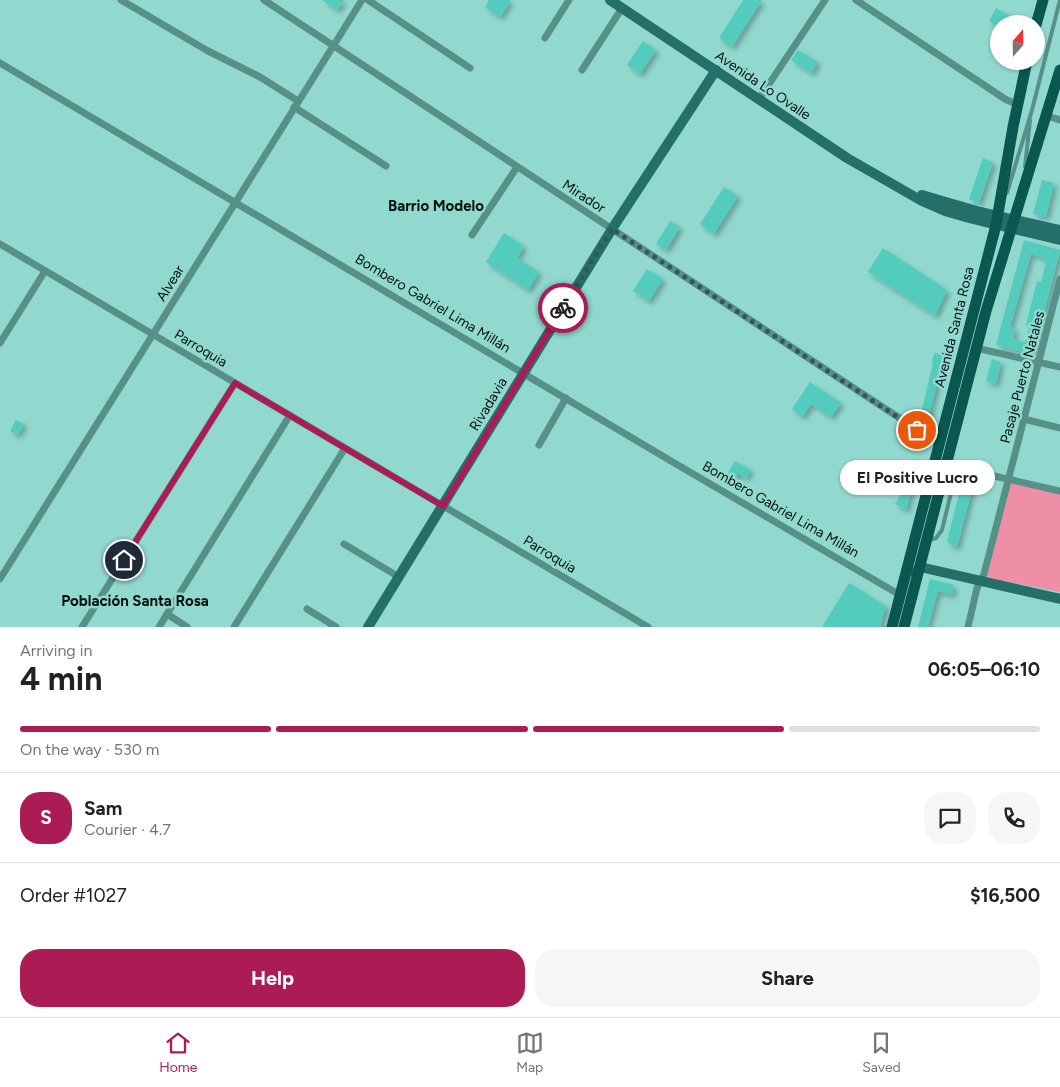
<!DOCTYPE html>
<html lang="en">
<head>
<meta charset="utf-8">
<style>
  body { margin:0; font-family:Figtree,sans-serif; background:#f6f6f6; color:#222; height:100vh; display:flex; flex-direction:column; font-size:19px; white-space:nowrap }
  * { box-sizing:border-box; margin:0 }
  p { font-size:16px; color:#767676 }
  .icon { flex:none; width:28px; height:28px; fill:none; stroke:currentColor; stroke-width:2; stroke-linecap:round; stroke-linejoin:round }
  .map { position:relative; height:627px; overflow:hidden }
  .drawer { display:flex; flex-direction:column; background:#fff; flex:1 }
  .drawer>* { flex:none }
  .needle { width:32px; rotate:20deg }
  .tools { position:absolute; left:990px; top:15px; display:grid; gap:10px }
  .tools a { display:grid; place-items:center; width:55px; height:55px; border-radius:50%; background:#fff; box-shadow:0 1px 4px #0004; font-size:25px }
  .pin { position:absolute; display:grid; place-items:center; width:42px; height:42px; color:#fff; margin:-21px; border:2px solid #fff; border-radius:50%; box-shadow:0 1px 5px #0007 }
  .courier { position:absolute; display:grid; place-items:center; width:50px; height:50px; margin:-25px; border:4px solid #ac1c54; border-radius:50%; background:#fff; color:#222; box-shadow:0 1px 6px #0007 }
  .bubble { position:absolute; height:35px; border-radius:18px; background:#fff; box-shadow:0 1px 4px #0004; font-size:16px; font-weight:700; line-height:35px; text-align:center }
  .head em { font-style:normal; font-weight:700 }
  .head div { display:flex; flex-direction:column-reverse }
  .head { display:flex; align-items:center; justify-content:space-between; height:85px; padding:0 20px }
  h1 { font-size:32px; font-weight:700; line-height:38px }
  .bar { display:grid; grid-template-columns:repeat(4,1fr); gap:8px 5px; align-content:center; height:60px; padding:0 20px }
  .bar i { height:6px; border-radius:4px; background:#e0e0e0 }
  .bar .current { background:#ac1c54 }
  .bar p { grid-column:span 4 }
  .line { display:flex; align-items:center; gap:12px; padding:0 20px; border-top:1px solid #e0e0e0 }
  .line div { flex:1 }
  .round { display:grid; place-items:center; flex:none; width:52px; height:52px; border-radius:20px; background:#f6f6f6 }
  .action { display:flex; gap:10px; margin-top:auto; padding:10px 20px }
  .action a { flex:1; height:58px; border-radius:20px; background:#ac1c54; color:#fff; font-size:20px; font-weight:700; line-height:58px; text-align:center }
  .action a+a { background:#f6f6f6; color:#222 }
  .dock { display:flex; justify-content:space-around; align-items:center; height:70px; border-top:1px solid #e0e0e0; background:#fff; font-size:14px; color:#767676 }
  .dock a { display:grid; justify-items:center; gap:2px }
  .dock .current { color:#ac1c54 }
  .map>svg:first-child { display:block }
  .park { fill:#ef8fa7 }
  .building { fill:#53ccbd; fill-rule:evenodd; filter:url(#shadow) }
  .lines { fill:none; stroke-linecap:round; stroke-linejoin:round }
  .lane { stroke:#579088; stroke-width:4 }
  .street { stroke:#579088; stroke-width:7 }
  .secondary { stroke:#247068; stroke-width:10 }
  .primary { stroke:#0a5750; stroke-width:11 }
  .done { stroke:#335752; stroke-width:5; stroke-dasharray:0 9 }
  .route { stroke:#ac1c54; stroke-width:6 }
  .labels { text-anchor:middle; stroke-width:5; stroke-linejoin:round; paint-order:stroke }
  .street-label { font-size:14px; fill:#00110f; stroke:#91d9ce }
  .neighbourhood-label { font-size:15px; font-weight:bold; fill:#00110f; stroke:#91d9ce }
</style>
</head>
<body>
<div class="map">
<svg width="1060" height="627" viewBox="0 0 1060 627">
  <defs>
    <filter id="shadow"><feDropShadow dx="3.5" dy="3.5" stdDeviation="2.5" flood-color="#0004"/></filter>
  </defs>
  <rect width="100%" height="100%" fill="#91d9ce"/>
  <path class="park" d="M1013,481L1060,493V592L989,578L986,573L1010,484Z"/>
  <g class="building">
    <path d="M322,0H344L337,10Z"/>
    <path d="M489,0H511L500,17L485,7Z"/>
    <path d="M743,0H762L732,47L719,38Z"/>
    <path d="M996,8L1023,24H999V27L989,21Z"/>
    <path d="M643,41L656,50L640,74L627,65Z"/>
    <path d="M798,50L818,62L811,73L791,60Z"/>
    <path d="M983,158L993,162L979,203L969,199Z"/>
    <path d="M1042,180L1054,183L1046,217L1033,214Z"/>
    <path d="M724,187L738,196L714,234L700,224Z"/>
    <path d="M670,221L680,227L666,250L656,244Z"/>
    <path d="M504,233L524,246L517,258L539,272L528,290L486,262Z"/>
    <path d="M1024,240L1060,250L1036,345H1037L1035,355L996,345ZM1031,254L1044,258L1043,262L1046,263L1041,282L1037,281L1026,325L1030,326L1025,342L1013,339L1015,329L1010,327Z"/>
    <path d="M883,248L947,290L935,316L868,272Z"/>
    <path d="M647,269L663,279L649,301L633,291Z"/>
    <path d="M934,353L944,355L929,416L925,418L921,414L933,363H932Z"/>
    <path d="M992,359L1001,362L996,384L986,381Z"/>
    <path d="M810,382L841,403L831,417L811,404L802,417L792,409Z"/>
    <path d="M16,420L24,424L18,435L10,431Z"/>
    <path d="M735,461L751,470L746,478L738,473L736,478L728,473Z"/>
    <path d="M962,483L973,486L957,547L951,545L947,541Z"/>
    <path d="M906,485L912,489L906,510L895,504Z"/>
    <path d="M930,579L954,585L952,595L938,591L928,627H918Z"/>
    <path d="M849,583L886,606L880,627H822Z"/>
  </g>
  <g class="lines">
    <g class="lane">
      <path d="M1025,167L1030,120"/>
      <path d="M1007,193L1032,110L1060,0"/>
      <path d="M929,540L936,538L942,530L957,468"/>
    </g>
    <g class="street">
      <path d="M121,0L208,51L260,77L298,101"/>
      <path d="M264,0L939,444"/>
      <path d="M368,0L470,68"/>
      <path d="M856,0L1005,99L1018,105"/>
      <path d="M545,38L569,0"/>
      <path d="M0,63L671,461L900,595"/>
      <path d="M582,70L622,8"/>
      <path d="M759,99L825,0"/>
      <path d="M294,107L386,166"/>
      <path d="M1047,116L1060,120"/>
      <path d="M472,235L517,167"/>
      <path d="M0,244L648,627"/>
      <path d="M0,343L45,271"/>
      <path d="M976,348L1060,367"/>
      <path d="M1024,419L1060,428"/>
      <path d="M539,445L566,398"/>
      <path d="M946,465L1060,491"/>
      <path d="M344,544L399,577"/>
      <path d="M0,579L362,0"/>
      <path d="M307,609L336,627"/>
      <path d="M167,614L187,627"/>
      <path d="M82,627L235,383"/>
      <path d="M159,627L290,415"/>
      <path d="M234,627L345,448"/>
      <path d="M968,627L977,588L984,574L1060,279"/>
    </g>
    <g class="secondary">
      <path d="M610,0L847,158L922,201L945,211L969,218L1060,240"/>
      <path d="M922,195L980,212L1060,230"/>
      <path d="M915,573L920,567L1060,599"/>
      <path d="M368,627L612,229L716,70"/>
    </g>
    <g class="primary">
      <path d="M1036,25L1043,0"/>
      <path d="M892,627L996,225L1013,127L1027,61"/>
      <path d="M904,627L986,311L1060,70"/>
    </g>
  </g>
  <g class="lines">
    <path class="done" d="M563,308L612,229L917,430"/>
    <path class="route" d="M124,560L235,383L443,506L563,308"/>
  </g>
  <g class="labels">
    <g class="street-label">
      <text transform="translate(763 85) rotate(34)" y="5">Avenida Lo Ovalle</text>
      <text transform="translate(584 196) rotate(33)" y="5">Mirador</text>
      <text transform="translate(170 283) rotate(-58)" y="5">Alvear</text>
      <text transform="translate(433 303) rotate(31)" y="5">Bombero Gabriel Lima Millán</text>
      <text transform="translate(954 327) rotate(-76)" y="5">Avenida Santa Rosa</text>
      <text transform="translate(201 348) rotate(31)" y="5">Parroquia</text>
      <text transform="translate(1022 377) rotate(-75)" y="5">Pasaje Puerto Natales</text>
      <text transform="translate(488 404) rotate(-59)" y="5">Rivadavia</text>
      <text transform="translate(781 509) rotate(30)" y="5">Bombero Gabriel Lima Millán</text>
      <text transform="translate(550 554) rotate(31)" y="5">Parroquia</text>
    </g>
    <g class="neighbourhood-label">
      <text x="436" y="211">Barrio Modelo</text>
      <text x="135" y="606">Población Santa Rosa</text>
    </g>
  </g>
</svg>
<div class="tools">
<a><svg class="needle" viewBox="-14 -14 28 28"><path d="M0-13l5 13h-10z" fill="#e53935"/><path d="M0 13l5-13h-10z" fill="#767676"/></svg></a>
</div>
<div class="pin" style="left:917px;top:430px;background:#ea580c"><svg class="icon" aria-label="bag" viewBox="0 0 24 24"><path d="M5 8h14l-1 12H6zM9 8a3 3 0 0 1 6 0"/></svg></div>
<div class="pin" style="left:124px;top:560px;background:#1f2937"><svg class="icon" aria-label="home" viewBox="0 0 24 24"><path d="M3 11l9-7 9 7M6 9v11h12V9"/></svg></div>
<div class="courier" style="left:563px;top:308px"><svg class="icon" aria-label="bike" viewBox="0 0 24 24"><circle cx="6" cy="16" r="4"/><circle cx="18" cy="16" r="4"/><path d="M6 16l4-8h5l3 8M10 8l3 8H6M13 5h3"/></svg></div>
<div class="bubble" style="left:840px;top:460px;width:155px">El Positive Lucro</div>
</div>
<section class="drawer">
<div class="head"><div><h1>4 min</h1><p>Arriving in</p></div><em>06:05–06:10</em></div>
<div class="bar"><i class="current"></i><i class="current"></i><i class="current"></i><i></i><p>On the way · 530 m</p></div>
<div class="line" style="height:90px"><b class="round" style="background:#ac1c54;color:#fff">S</b><div><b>Sam</b><p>Courier · 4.7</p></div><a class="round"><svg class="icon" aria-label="chat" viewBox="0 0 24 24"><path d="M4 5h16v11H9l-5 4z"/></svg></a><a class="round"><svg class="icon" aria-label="phone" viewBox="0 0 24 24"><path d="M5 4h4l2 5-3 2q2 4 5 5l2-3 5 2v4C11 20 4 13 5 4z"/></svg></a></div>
<div class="line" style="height:65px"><div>Order #1027</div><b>$16,500</b></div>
<div class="action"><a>Help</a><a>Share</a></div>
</section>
<nav class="dock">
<a class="current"><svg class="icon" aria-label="home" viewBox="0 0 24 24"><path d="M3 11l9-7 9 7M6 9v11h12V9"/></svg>Home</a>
<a><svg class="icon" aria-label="map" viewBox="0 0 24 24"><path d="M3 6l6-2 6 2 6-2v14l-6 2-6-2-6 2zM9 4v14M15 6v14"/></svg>Map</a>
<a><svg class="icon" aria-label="saved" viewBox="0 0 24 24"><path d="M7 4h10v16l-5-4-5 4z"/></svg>Saved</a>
</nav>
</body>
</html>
